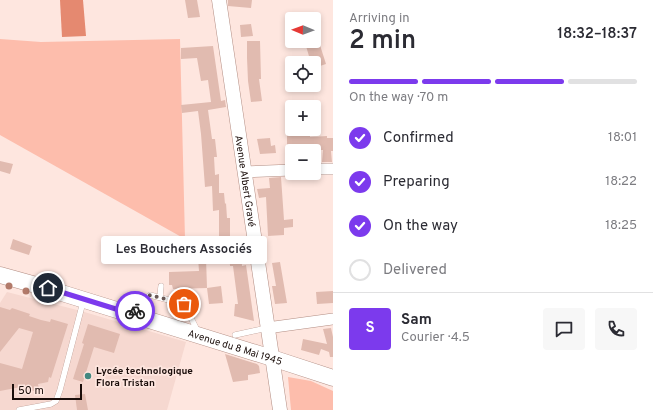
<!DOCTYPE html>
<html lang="en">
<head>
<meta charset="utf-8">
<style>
  body { margin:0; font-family:Overpass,sans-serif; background:#f7f7f7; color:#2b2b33; height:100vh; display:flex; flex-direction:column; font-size:15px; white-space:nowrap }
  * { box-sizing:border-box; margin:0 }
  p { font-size:13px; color:#7c7c81 }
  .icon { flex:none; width:22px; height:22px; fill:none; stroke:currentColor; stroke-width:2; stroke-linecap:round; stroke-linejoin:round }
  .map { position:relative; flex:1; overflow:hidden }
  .side { display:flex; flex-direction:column; background:#fff; width:320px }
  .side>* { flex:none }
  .needle { width:26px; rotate:271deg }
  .tools { position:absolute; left:285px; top:12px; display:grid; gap:8px }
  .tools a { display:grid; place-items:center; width:36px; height:36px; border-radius:4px; background:#fff; box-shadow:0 2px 6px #0003; font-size:20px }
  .scale { position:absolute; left:12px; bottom:10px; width:70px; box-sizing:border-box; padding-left:4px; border:2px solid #1a0d0a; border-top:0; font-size:11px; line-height:14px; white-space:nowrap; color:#1a0d0a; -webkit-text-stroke:3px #fee6df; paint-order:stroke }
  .pin { position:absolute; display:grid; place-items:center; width:34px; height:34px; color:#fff; margin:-17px; border:2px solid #fff; border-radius:50%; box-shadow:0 1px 4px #0007 }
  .courier { position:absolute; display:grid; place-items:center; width:40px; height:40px; margin:-20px; border:3px solid #7c3aed; border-radius:50%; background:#fff; color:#222; box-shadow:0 1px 5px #0007 }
  .bubble { position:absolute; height:28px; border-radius:4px; background:#fff; box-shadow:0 2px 6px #0003; font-size:13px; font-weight:600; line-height:28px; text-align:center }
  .head em { font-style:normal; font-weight:600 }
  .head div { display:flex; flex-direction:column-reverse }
  .head { display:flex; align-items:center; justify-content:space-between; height:68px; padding:0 16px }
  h1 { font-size:26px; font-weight:600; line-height:30px }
  .bar { display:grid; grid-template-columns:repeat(4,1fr); gap:6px 4px; align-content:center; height:48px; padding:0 16px }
  .bar i { height:5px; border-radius:3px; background:#e1e1e2 }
  .bar .selected { background:#7c3aed }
  .bar p { grid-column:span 4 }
  .line { display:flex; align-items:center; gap:10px; padding:0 16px; border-top:1px solid #e1e1e2 }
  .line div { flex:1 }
  .round { display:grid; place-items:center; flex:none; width:42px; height:42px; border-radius:4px; background:#f7f7f7 }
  ol { padding:0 16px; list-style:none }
  li { display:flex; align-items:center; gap:12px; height:44px }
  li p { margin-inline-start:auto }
  li .icon { padding:4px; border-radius:50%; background:#7c3aed; color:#fff; stroke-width:4 }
  li:last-child { color:#7c7c81 }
  li i { width:22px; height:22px; border:2px solid #e1e1e2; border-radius:50% }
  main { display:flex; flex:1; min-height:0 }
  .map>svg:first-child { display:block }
  .built { fill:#f6d8d0 }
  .green { fill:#fdbdac }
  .water { fill:#e58970 }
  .building { fill:#e1bbb0 }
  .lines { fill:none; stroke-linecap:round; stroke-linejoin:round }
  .service-casing { stroke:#b28d83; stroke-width:6 }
  .minor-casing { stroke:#b28d83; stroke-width:12 }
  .tertiary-casing { stroke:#b28d83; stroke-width:15 }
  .secondary-casing { stroke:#b28d83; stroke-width:17 }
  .service { stroke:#fff; stroke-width:5.5 }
  .minor { stroke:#fff; stroke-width:11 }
  .tertiary { stroke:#fff; stroke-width:14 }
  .secondary { stroke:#fff; stroke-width:16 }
  .tree { fill:#b27a6a }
  .done { stroke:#6a5955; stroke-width:4; stroke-dasharray:0 7.2 }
  .route { stroke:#7c3aed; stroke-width:5 }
  .poi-dot { fill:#428880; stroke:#fee6df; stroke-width:1.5 }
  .labels { text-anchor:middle; stroke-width:3.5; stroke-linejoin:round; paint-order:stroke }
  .street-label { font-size:10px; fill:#1a0d0a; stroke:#fee6df }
  .poi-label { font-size:10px; font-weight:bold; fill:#1a0d0a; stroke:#fee6df; text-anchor:start }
</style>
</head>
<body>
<main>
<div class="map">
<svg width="333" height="410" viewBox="0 0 333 410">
  <rect width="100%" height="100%" fill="#fee6df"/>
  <path class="built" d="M7,292L81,311L186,342L167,410H0V303Z"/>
  <g class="green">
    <path d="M0,39L41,42L180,39L185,239L0,135Z"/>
    <path d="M288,377L311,381L333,391V410H291Z"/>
  </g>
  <path class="water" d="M60,0H83L86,36L62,37Z"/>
  <g class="building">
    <path d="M185,0H197L200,17L188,18Z"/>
    <path d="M228,0H252L251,8L228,6Z"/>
    <path d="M251,24L253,36L241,37L240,25Z"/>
    <path d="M247,41H260L261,79H259L262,101L251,102L248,81L247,58Z"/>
    <path d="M319,42L326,64L314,68V63H311L306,46Z"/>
    <path d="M213,46L221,101L225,100L226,107L208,110L212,139H215L217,157H214L215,175L219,174V193H224L225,204L226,203L227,218H230V237L219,236V210L213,211L212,186L205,187L201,134L198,111L182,113L181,105L211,102L208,80L201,81L197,58L181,59V48Z"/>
    <path d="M306,130V134H310V137L327,136V138H333V151H331L332,162H322L323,150H314V147H298V144L287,145V131Z"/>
    <path d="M270,138L271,146L275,145L276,153L260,154L257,139Z"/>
    <path d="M0,161L13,164L10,174L0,171Z"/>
    <path d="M281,177L284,220L293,219V227L284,228V235L268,236L266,197L259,198L257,189L270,188L269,178Z"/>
    <path d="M13,239L32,246L29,255L10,249Z"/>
    <path d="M209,243V251H212V258H206L207,288L173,289L172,285H169V272L199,271L197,244Z"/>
    <path d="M241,249L242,266L246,265L254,321L234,316L235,304H238L233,266H230L229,250Z"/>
    <path d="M280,262L287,303L275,304L272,286H276L272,263Z"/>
    <path d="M221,286L223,303L209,304L207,288Z"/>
    <path d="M333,291V303L317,304L316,292Z"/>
    <path d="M0,307L10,310L12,308L30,314L29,316L41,320L50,322L51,319L68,324L51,378L49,377L48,382L38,384L39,390L27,392L26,386L0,391V363L22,369L33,332L19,328L0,352Z"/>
    <path d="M88,324L120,334L114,353L94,347L83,382L73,379L84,344L82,343Z"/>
    <path d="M331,328L333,337V357H330L329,352L321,349L319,355L301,350L303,339L327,344L323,329Z"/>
    <path d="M225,354L257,364L259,366L260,373L248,375V380L233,382Z"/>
    <path d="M85,394L88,410H77L75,395Z"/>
  </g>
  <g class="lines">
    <defs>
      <g id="service">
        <path d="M160,297L161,286"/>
        <path d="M133,313L150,295L184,304L198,332"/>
        <path d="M235,335L267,328"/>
        <path d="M19,410L51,404L56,401L60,390L83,302"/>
      </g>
      <g id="minor">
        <path d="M314,169H333"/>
        <path d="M244,172L292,170"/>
        <path d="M267,328L333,319"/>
      </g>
      <g id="tertiary">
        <path id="s1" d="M219,0L280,410"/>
      </g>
      <g id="secondary">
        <path id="s2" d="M0,275L36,285L272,358L333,378"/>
      </g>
    </defs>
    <use href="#service" class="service-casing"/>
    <use href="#minor" class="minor-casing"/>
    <use href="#tertiary" class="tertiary-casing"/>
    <use href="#secondary" class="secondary-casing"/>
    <use href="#service" class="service"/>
    <use href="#minor" class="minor"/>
    <use href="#tertiary" class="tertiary"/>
    <use href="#secondary" class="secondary"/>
  </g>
  <g class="tree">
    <circle cx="9" cy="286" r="3.5"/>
    <circle cx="26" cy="291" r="3.5"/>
    <circle cx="37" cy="295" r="3.5"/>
  </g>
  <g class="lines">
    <path class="done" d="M135,311L150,295L184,304"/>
    <path class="route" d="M48,288L132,314L135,311"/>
  </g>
  <circle class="poi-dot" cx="88" cy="376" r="4"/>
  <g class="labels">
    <g class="street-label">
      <text dy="4" stroke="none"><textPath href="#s1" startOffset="183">Avenue Albert Gravé</textPath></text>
      <text dy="4" stroke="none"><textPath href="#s2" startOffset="246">Avenue du 8 Mai 1945</textPath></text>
    </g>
    <g class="poi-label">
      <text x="96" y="374">Lycée technologique<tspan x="96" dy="12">Flora Tristan</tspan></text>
    </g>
  </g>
</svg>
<div class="tools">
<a><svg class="needle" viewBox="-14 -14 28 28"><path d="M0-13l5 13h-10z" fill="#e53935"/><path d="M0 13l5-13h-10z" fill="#7c7c81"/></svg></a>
<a><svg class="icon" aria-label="locate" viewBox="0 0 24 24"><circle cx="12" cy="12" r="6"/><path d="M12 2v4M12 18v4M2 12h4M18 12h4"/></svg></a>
<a>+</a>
<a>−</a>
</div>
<div class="scale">50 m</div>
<div class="pin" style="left:184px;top:304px;background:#ea580c"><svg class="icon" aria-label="bag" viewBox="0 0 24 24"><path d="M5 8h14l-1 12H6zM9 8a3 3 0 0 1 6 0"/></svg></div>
<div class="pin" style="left:48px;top:288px;background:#1f2937"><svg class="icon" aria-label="home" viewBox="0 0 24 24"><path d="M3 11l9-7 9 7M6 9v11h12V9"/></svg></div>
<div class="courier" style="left:135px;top:311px"><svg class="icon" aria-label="bike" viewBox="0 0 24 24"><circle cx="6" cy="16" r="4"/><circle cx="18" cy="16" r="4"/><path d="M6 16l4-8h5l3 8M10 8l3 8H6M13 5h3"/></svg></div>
<div class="bubble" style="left:101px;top:236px;width:166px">Les Bouchers Associés</div>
</div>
<section class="side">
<div class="head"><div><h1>2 min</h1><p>Arriving in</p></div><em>18:32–18:37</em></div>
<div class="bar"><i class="selected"></i><i class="selected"></i><i class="selected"></i><i></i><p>On the way · 70 m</p></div>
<ol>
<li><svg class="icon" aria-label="check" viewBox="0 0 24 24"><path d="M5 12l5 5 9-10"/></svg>Confirmed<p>18:01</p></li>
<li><svg class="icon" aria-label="check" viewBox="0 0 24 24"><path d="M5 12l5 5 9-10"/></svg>Preparing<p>18:22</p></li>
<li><svg class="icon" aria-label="check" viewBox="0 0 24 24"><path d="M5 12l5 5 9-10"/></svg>On the way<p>18:25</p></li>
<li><i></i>Delivered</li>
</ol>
<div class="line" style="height:72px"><b class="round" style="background:#7c3aed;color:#fff">S</b><div><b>Sam</b><p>Courier · 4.5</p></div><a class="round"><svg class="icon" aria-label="chat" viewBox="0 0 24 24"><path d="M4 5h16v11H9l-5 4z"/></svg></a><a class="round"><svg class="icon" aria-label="phone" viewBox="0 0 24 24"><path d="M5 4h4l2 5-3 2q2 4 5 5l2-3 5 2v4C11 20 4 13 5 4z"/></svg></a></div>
</section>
</main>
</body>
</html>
